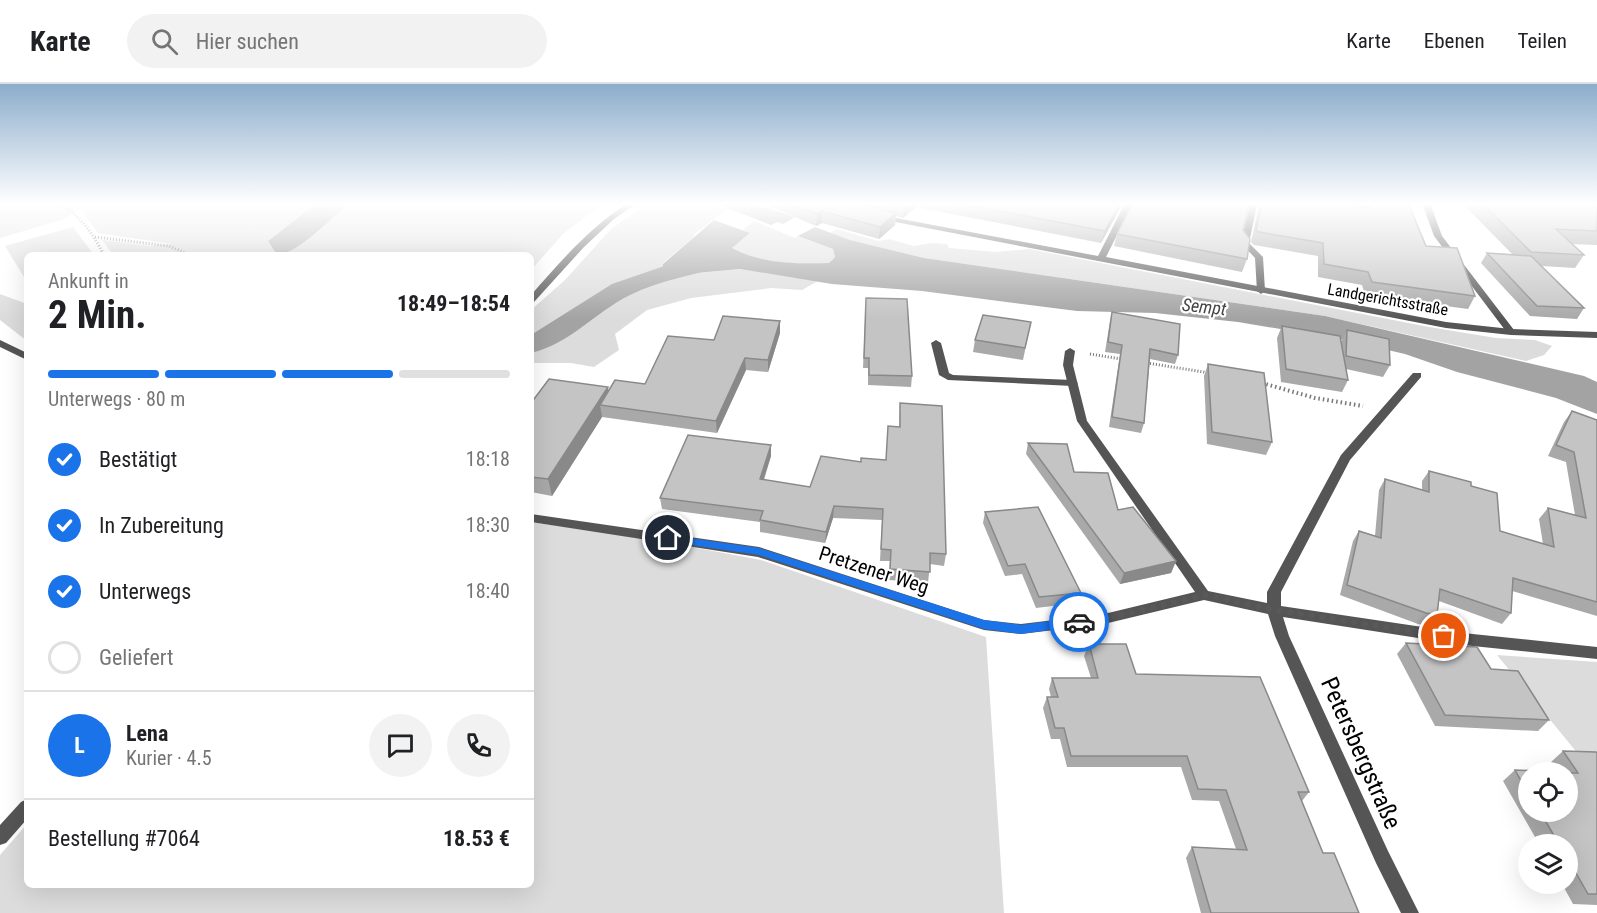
<!DOCTYPE html>
<html lang="de">
<head>
<meta charset="utf-8">
<style>
  body { margin:0; font-family:"Roboto Condensed",sans-serif; background:#f2f2f2; color:#202124; height:100vh; display:flex; flex-direction:column; font-size:22px; white-space:nowrap }
  * { box-sizing:border-box; margin:0 }
  p { font-size:20px; color:#757577 }
  .icon { flex:none; width:33px; height:33px; fill:none; stroke:currentColor; stroke-width:2; stroke-linecap:round; stroke-linejoin:round }
  .map { position:relative; flex:1; overflow:hidden }
  .panel { position:absolute; left:24px; top:168px; width:510px; height:636px; display:flex; flex-direction:column; background:#fff; border-radius:9px; box-shadow:0 6px 24px #0002 }
  .panel>* { flex:none }
  .buttons { position:absolute; left:1518px; top:678px; display:grid; gap:12px }
  .buttons a { display:grid; place-items:center; width:60px; height:60px; border-radius:50%; background:#fff; box-shadow:0 6px 24px #0002; font-size:30px }
  .pin { position:absolute; display:grid; place-items:center; width:51px; height:51px; color:#fff; margin:-26px; border:3px solid #fff; border-radius:50%; box-shadow:0 2px 6px #0007 }
  .courier { position:absolute; display:grid; place-items:center; width:60px; height:60px; margin:-30px; border:4px solid #1a73e8; border-radius:50%; background:#fff; color:#222; box-shadow:0 2px 8px #0007 }
  .headline em { font-style:normal; font-weight:700 }
  .headline div { display:flex; flex-direction:column-reverse }
  .headline { display:flex; align-items:center; justify-content:space-between; height:102px; padding:0 24px }
  h1 { font-size:39px; font-weight:700; line-height:45px }
  .bar { display:grid; grid-template-columns:repeat(4,1fr); gap:9px 6px; align-content:center; height:72px; padding:0 24px }
  .bar i { height:8px; border-radius:4px; background:#e0e0e0 }
  .bar .selected { background:#1a73e8 }
  .bar p { grid-column:span 4 }
  .line { display:flex; align-items:center; gap:15px; padding:0 24px; border-top:2px solid #e0e0e0 }
  .line div { flex:1 }
  .round { display:grid; place-items:center; flex:none; width:63px; height:63px; border-radius:32px; background:#f2f2f2 }
  ol { padding:0 24px; list-style:none }
  li { display:flex; align-items:center; gap:18px; height:66px }
  li p { margin-inline-start:auto }
  li .icon { padding:6px; border-radius:50%; background:#1a73e8; color:#fff; stroke-width:4 }
  li:last-child { color:#757577 }
  li i { width:33px; height:33px; border:3px solid #e0e0e0; border-radius:50% }
  header { display:flex; align-items:center; gap:36px; box-sizing:border-box; height:84px; padding:0 30px; background:#fff; border-bottom:2px solid #e0e0e0 }
  header strong { font-size:28px }
  nav { display:flex; gap:33px; margin-inline-start:auto; font-size:21px }
  .search { width:420px; height:54px; background:#f2f2f2; display:flex; align-items:center; gap:15px; box-sizing:border-box; padding:0 21px; border-radius:33px; color:#757577; font-size:22px }
  .map>svg:first-child { display:block }
  .green { fill:#dcdcdc }
  .water { fill:#a3a3a3 }
  .lines { fill:none; stroke-linecap:round; stroke-linejoin:round }
  .canal { fill:#a3a3a3; fill-rule:evenodd }
  .path-far1 { stroke:#777; stroke-width:3; stroke-dasharray:1 2; stroke-linecap:butt }
  .path { stroke:#777; stroke-width:4; stroke-dasharray:1.5 3; stroke-linecap:butt }
  .lane { fill:#555; fill-rule:evenodd }
  .street { fill:#555; fill-rule:evenodd }
  .wall { fill:#a9a9a9; fill-rule:evenodd }
  .shaded-wall { fill:#898989 }
  .building { fill:#c4c4c4; stroke:#898989; stroke-width:1.5 }
  .route { fill:#1a73e8 }
  .done { stroke:#595959; stroke-width:6; stroke-dasharray:0 10.8 }
  .labels { text-anchor:middle; stroke-width:4.5; stroke-linejoin:round; paint-order:stroke }
  .far-street-label { font-size:16px; fill:#000; stroke:#fff }
  .far-water-label { font-size:18px; font-style:italic; fill:#444; stroke:#fff }
  .street-label { font-size:20px; fill:#000; stroke:#fff }
  .near-street-label { font-size:24px; fill:#000; stroke:#fff }
</style>
</head>
<body>
<header>
<strong>Karte</strong>
<div class="search"><svg class="icon" aria-label="search" viewBox="0 0 24 24"><circle cx="10" cy="10" r="6"/><path d="M15 15l6 6"/></svg>Hier suchen</div>
<nav><a>Karte</a><a>Ebenen</a><a>Teilen</a></nav>
</header>
<div class="map">
<svg width="1597" height="829" viewBox="0 0 1597 829">
  <rect width="100%" height="100%" fill="#fff"/>
  <g class="green">
    <path d="M0,119H317L268,157L277,171H113L102,156L150,162L172,160L98,149L84,130V123L61,136L0,154Z"/>
    <path d="M349,119H604L564,149L531,186V171H282L296,163Z"/>
    <path d="M648,119H705L726,126L693,151L695,152L663,179V188L685,190L740,185L818,197L802,206L771,204L691,214L647,226L615,250L619,266L594,283L571,279H531V226L565,196L611,145Z"/>
    <path d="M754,137L795,154L798,152L833,165L835,173L829,179C797,180 761,180 731,165L750,149L743,146Z"/>
    <path d="M73,143L94,171H27V198L5,162Z"/>
    <path d="M837,145L878,157L889,155L914,162L932,159L947,160L949,164L996,168L1029,165L1429,243L1496,254L1535,256L1552,262L1544,271L1526,277L1325,232L924,174L850,156L830,149Z"/>
    <path d="M0,210L27,220V257L0,236Z"/>
    <path d="M531,438L649,455L761,476L986,553L1004,829H0V771L27,740V801H531Z"/>
    <path d="M1497,571L1597,578V693Z"/>
  </g>
  <g class="water">
    <path d="M317,119H349C334,132 296,171 277,171L268,157Z"/>
    <path d="M714,119H752L795,133L783,140L777,138L771,141Z"/>
    <path d="M714,136L750,149L732,164C761,180 797,180 829,179L835,173L833,165L798,152L815,143L850,156L924,174L1325,232L1584,292L1597,298V330L1556,314L1457,288L1405,270L1340,255L1238,238L1155,229L1077,227L922,207L832,200L740,185L685,190L663,188V180Z"/>
  </g>
  <g class="lines">
    <path class="canal" d="M714,171L723,173L726,178L723,183C691,191 659,197 630,211C595,228 570,260 531,269V251L612,200L670,180Z"/>
    <g class="path-far1">
      <path d="M54,119C79,127 92,149 104,171"/>
      <path d="M95,153L169,162L190,171"/>
      <path d="M1090,270L1121,275"/>
      <path d="M1147,279L1210,289"/>
    </g>
    <path class="path" d="M1262,299L1315,314L1363,322"/>
    <g class="lane">
      <path d="M1250,119L1257,121L1249,159L1263,173L1265,207L1261,210L1257,207L1255,174L1241,159Z"/>
      <path d="M1422,119H1430L1442,152L1514,246V250H1508L1434,152Z"/>
      <path d="M936,256L941,259L949,289L953,291L1073,296L1078,299L1073,302L948,296L939,291L931,259Z"/>
    </g>
    <g class="street">
      <path d="M628,119H637L614,135L584,163L534,218L531,219V211C561,177 590,143 628,119Z"/>
      <path d="M1125,119H1133L1106,173L1446,238L1511,245L1597,248V254L1511,251L1446,244L880,135L876,133L880,131L1098,172Z"/>
      <path d="M0,256L27,269V276L0,263Z"/>
      <path d="M1070,264L1075,267L1073,281L1087,337L1208,507L1267,519V508L1341,371L1413,289H1421V293L1350,376L1281,508V522L1463,549L1597,563V575L1463,561L1283,533L1289,552L1388,767L1419,829H1401L1376,779L1275,552L1268,530L1204,516L1104,540L1021,550L984,546L758,473L531,438V430L759,463L984,536L1021,540L1104,530L1195,508L1077,337L1063,281L1065,267Z"/>
      <path d="M27,715V735L6,759L0,761V741L21,718Z"/>
    </g>
  </g>
  <g class="wall">
    <path d="M762,119H1123L1101,159L916,123L903,134L896,132L895,141L879,155L822,139L816,142Z"/>
    <path d="M1254,119H1338L1360,123L1358,119H1408L1426,162L1475,212L1468,225L1365,211L1362,201L1318,193V172L1254,161L1251,158L1259,121Z"/>
    <path d="M1462,119H1566L1597,120V161L1572,160L1584,171L1575,184L1542,182L1584,224L1577,235L1530,232L1481,179L1487,169L1512,170Z"/>
    <path d="M1243,146L1247,175L1242,188L1114,162L1117,150Z"/>
    <path d="M866,214L912,292L911,303L868,301V284H863Z"/>
    <path d="M1112,228L1178,271L1175,280L1150,275L1144,339L1141,349L1109,343L1120,270L1105,268L1110,237Z"/>
    <path d="M1031,238L1023,276L973,268L975,256Z"/>
    <path d="M1282,242L1341,258L1347,246L1390,281L1383,293L1346,285L1348,296L1342,308L1281,298L1277,254Z"/>
    <path d="M780,249L768,288L746,286L717,349L602,333L552,412L531,408V319L645,300Z"/>
    <path d="M1208,280L1272,358L1266,371L1207,360L1204,292Z"/>
    <path d="M900,319L946,470L944,482L930,480L928,499L889,496L890,477H880L882,436L833,434L825,459L760,448V438L662,425L660,414L771,361V372L764,396L810,403L861,378L886,376L899,343Z"/>
    <path d="M1572,327L1597,336V532L1512,507L1511,529L1502,540L1439,517L1437,531L1429,542L1418,540L1340,511L1353,457L1359,447L1375,452L1379,406L1385,395L1422,406V397L1429,387L1471,402L1500,447L1543,460L1539,435L1548,424L1575,431L1566,378L1548,372L1564,338Z"/>
    <path d="M1028,359L1074,388L1176,477L1171,489L1120,500L1026,370Z"/>
    <path d="M985,428L1081,509L1077,519L1036,524L1022,490L1005,492L983,439Z"/>
    <path d="M1406,559L1491,585L1549,636L1538,647L1435,642L1397,570Z"/>
    <path d="M1089,560L1136,590L1309,708L1302,717L1323,769L1359,829H1201L1186,774L1192,763L1236,765L1219,717L1192,716L1181,683H1067L1060,655H1051L1043,624L1047,613H1051L1049,605L1052,594H1091L1084,572Z"/>
    <path d="M1563,667L1597,669V821L1573,820L1562,800H1568V760H1539L1503,697L1515,686L1557,688L1551,678ZM1528,688L1568,728H1528Z"/>
  </g>
  <g class="shaded-wall">
    <path d="M908,119H917L916,123L903,134L904,122Z"/>
    <path d="M1120,119H1123L1101,159L1105,147Z"/>
    <path d="M822,127V139L816,142L817,130Z"/>
    <path d="M896,129L895,141L879,155L880,143Z"/>
    <path d="M780,237V249L768,288V276Z"/>
    <path d="M745,274L746,286L717,349L716,337Z"/>
    <path d="M608,303L611,319L600,321L602,333L552,412L548,395Z"/>
    <path d="M771,361V372L760,406V395Z"/>
    <path d="M834,422L833,434L825,459L826,448Z"/>
    <path d="M1176,477L1171,489L1120,500L1124,489Z"/>
  </g>
  <g class="building">
    <path d="M789,119H859L896,129L880,143L822,127L817,130Z"/>
    <path d="M891,119H908L904,122Z"/>
    <path d="M957,119H1120L1105,147Z"/>
    <path d="M1133,119H1249L1243,146L1250,155L1247,175L1117,150Z"/>
    <path d="M1262,119H1338L1370,124L1368,119H1408L1426,162L1457,164L1475,212L1372,198L1368,188L1324,180L1323,159L1259,148L1256,146Z"/>
    <path d="M1482,119H1566L1597,120V147L1556,145L1584,171L1531,168Z"/>
    <path d="M1487,169L1531,172L1584,224L1537,222Z"/>
    <path d="M866,214L907,215L912,292L869,291V274H864Z"/>
    <path d="M1112,228L1180,240L1178,271L1150,265L1144,339L1112,333L1122,261L1108,258Z"/>
    <path d="M983,231L1031,238L1025,264L975,256Z"/>
    <path d="M723,232L780,237L768,276L745,274L716,337L600,321L615,296L645,300L668,252L714,256Z"/>
    <path d="M1282,242L1340,252L1348,296L1286,285Z"/>
    <path d="M1347,246L1389,255L1390,281L1346,272Z"/>
    <path d="M1208,280L1264,289L1272,358L1212,348Z"/>
    <path d="M549,295L608,303L548,395L531,393V319Z"/>
    <path d="M900,319L942,322L946,470L930,469V488L890,485L891,466L881,465L883,425L834,422L826,448L760,436L763,427L660,414L688,351L771,361L760,395L810,403L821,372L861,378V374L886,376L888,342L900,343Z"/>
    <path d="M1572,327L1597,336V518L1513,494L1511,529L1440,505L1437,531L1426,529L1347,501L1359,447L1381,454L1385,395L1429,408V387L1471,398V402L1497,409L1500,447L1554,463L1548,424L1586,434L1574,368L1556,361Z"/>
    <path d="M1028,359L1067,360L1074,388L1108,389L1118,426L1133,423L1176,477L1124,489Z"/>
    <path d="M1038,423L1081,509L1039,513L1025,480L1008,482L985,428Z"/>
    <path d="M1406,559L1477,563L1491,585L1518,587L1549,636L1445,631Z"/>
    <path d="M1089,560H1126L1136,590L1260,593L1309,708H1298L1323,769H1334L1359,829H1211L1192,763L1247,766L1226,706L1198,705L1187,672H1071L1064,644H1055L1047,613H1058L1052,594H1098Z"/>
    <path d="M1563,667L1596,668L1597,669V810H1588L1568,775V760H1559L1540,728H1568V689H1578Z"/>
    <path d="M1515,686L1564,688H1528V709Z"/>
  </g>
  <linearGradient id="sky" x2="0" y2="1"><stop stop-color="#8cadcc"/><stop offset="0.51" stop-color="#fff"/><stop offset="1" stop-color="#fff" stop-opacity="0"/></linearGradient>
  <rect width="1597" height="235" fill="url(#sky)"/>
  <path class="route" d="M668,451L759,464L984,536L1021,541L1079,533L1084,538L1079,542L1021,550L984,545L759,471L664,457V452Z"/>
  <g class="lines">
    <path class="done" d="M1079,538L1104,535L1204,511L1274,526L1444,552"/>
  </g>
  <g class="labels">
    <g class="far-street-label">
      <text transform="translate(1388 215) rotate(10)" y="6">Landgerichtsstraße</text>
    </g>
    <g class="far-water-label">
      <text transform="translate(1204 223) rotate(6)" y="6">Sempt</text>
    </g>
    <g class="street-label">
      <text transform="translate(874 486) rotate(18)" y="7">Pretzener Weg</text>
    </g>
    <g class="near-street-label">
      <text transform="translate(1361 669) rotate(66)" y="8">Petersbergstraße</text>
    </g>
  </g>
</svg>
<div class="buttons">
<a><svg class="icon" aria-label="locate" viewBox="0 0 24 24"><circle cx="12" cy="12" r="6"/><path d="M12 2v4M12 18v4M2 12h4M18 12h4"/></svg></a>
<a><svg class="icon" aria-label="layers" viewBox="0 0 24 24"><path d="M12 4l9 5-9 5-9-5zM3 14l9 5 9-5"/></svg></a>
</div>
<div class="pin" style="left:1444px;top:552px;background:#ea580c"><svg class="icon" aria-label="bag" viewBox="0 0 24 24"><path d="M5 8h14l-1 12H6zM9 8a3 3 0 0 1 6 0"/></svg></div>
<div class="pin" style="left:668px;top:454px;background:#1f2937"><svg class="icon" aria-label="home" viewBox="0 0 24 24"><path d="M3 11l9-7 9 7M6 9v11h12V9"/></svg></div>
<div class="courier" style="left:1079px;top:538px"><svg class="icon" aria-label="car" viewBox="0 0 24 24"><path d="M5 17H2v-5l4-1 3-4h7l3 4 3 1v5h-3M9 17h6M6 11h13"/><circle cx="7" cy="17" r="2"/><circle cx="17" cy="17" r="2"/></svg></div>
<section class="panel">
<div class="headline"><div><h1>2 Min.</h1><p>Ankunft in</p></div><em>18:49–18:54</em></div>
<div class="bar"><i class="selected"></i><i class="selected"></i><i class="selected"></i><i></i><p>Unterwegs · 80 m</p></div>
<ol>
<li><svg class="icon" aria-label="check" viewBox="0 0 24 24"><path d="M5 12l5 5 9-10"/></svg>Bestätigt<p>18:18</p></li>
<li><svg class="icon" aria-label="check" viewBox="0 0 24 24"><path d="M5 12l5 5 9-10"/></svg>In Zubereitung<p>18:30</p></li>
<li><svg class="icon" aria-label="check" viewBox="0 0 24 24"><path d="M5 12l5 5 9-10"/></svg>Unterwegs<p>18:40</p></li>
<li><i></i>Geliefert</li>
</ol>
<div class="line" style="height:108px"><b class="round" style="background:#1a73e8;color:#fff">L</b><div><b>Lena</b><p>Kurier · 4.5</p></div><a class="round"><svg class="icon" aria-label="chat" viewBox="0 0 24 24"><path d="M4 5h16v11H9l-5 4z"/></svg></a><a class="round"><svg class="icon" aria-label="phone" viewBox="0 0 24 24"><path d="M5 4h4l2 5-3 2q2 4 5 5l2-3 5 2v4C11 20 4 13 5 4z"/></svg></a></div>
<div class="line" style="height:78px"><div>Bestellung #7064</div><b>18.53 €</b></div>
</section>
</div>
</body>
</html>
